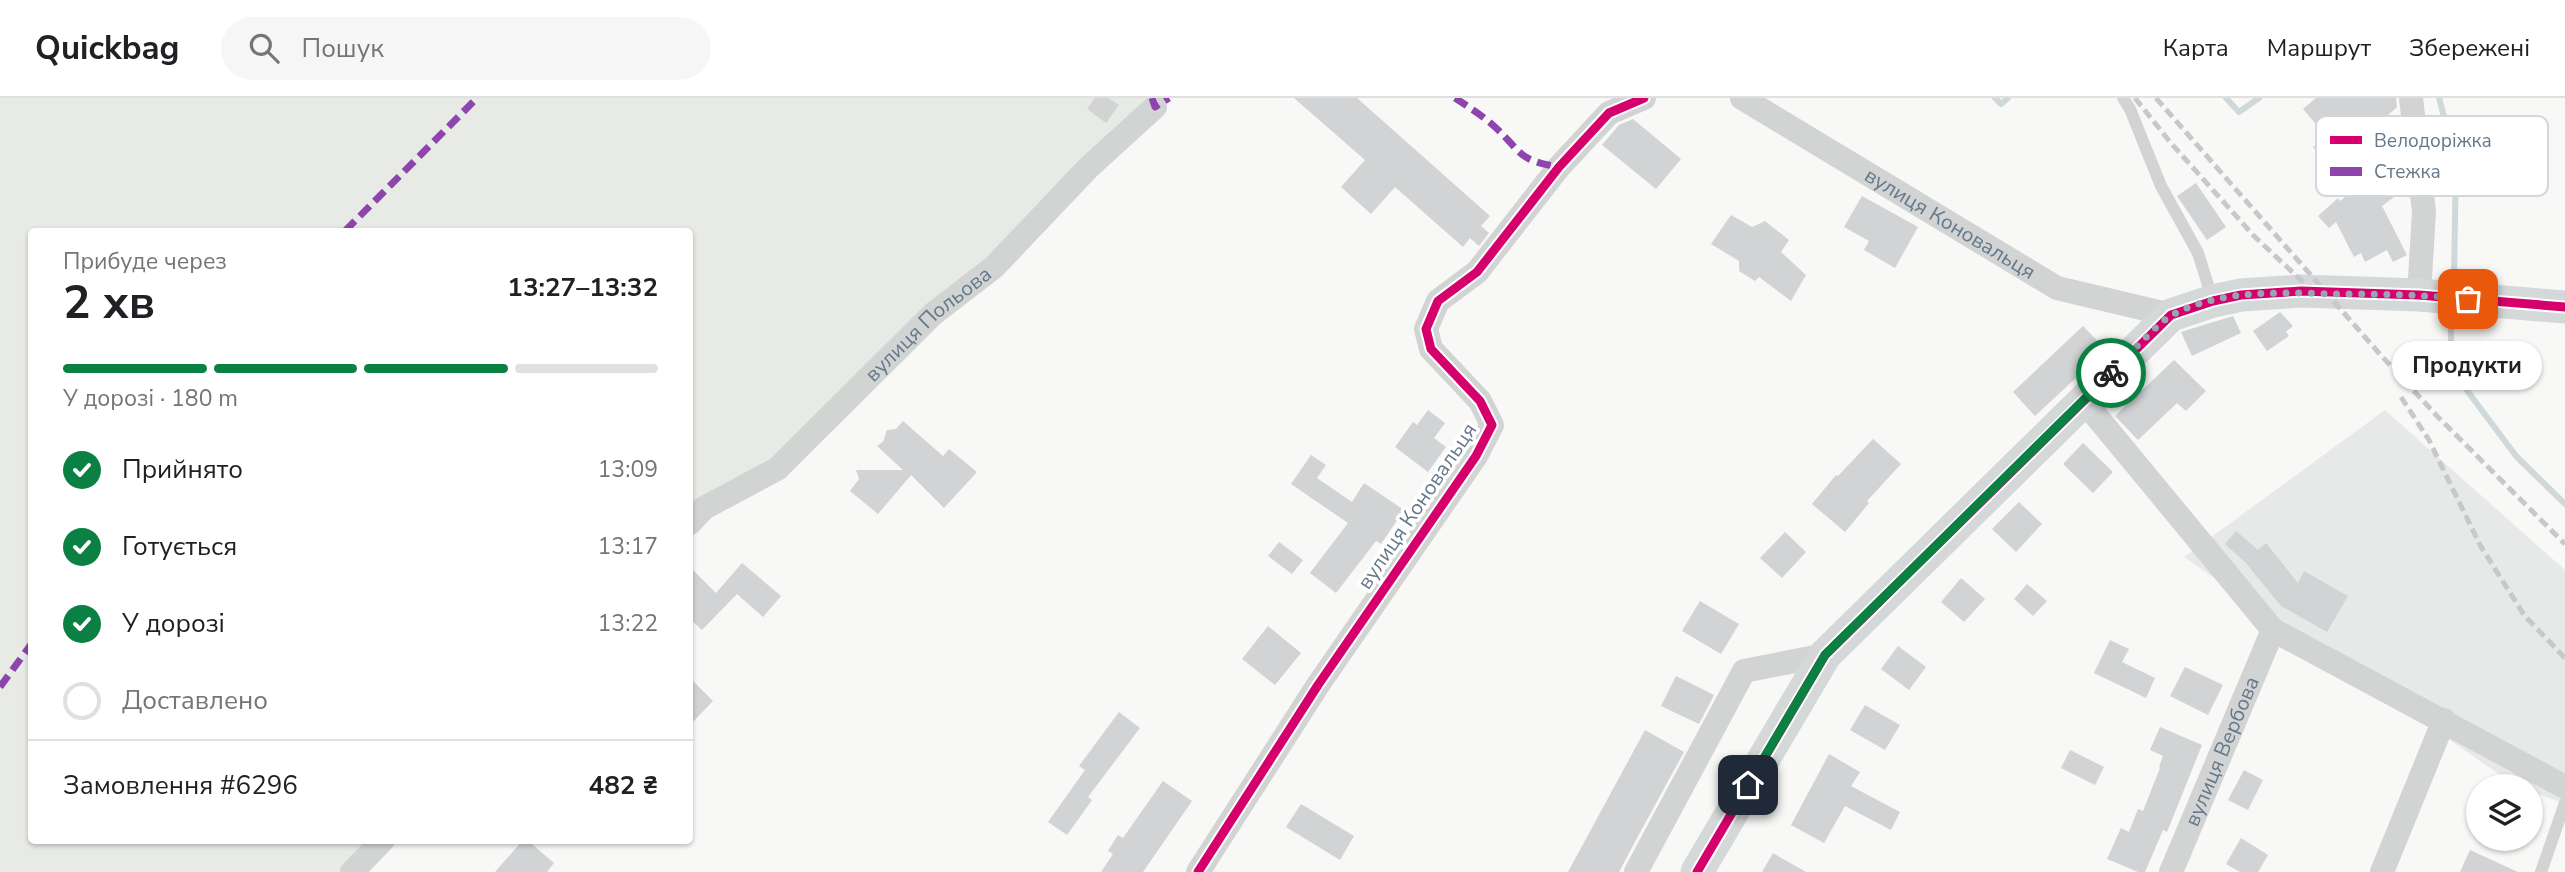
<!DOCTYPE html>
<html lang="uk">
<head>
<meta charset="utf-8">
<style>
  body { margin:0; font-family:"Nunito Sans",sans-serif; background:#f6f6f6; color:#202124; height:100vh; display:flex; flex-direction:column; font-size:26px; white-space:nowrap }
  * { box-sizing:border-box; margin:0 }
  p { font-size:23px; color:#757577 }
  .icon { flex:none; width:38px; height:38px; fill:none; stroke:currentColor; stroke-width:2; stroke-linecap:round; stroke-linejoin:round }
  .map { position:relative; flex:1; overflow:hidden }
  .drawer { position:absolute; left:28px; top:130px; width:665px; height:616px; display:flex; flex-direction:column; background:#fff; border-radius:7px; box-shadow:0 2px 5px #0004 }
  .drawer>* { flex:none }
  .controls { position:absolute; left:2466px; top:676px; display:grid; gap:14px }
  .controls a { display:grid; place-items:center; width:77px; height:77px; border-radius:50%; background:#fff; box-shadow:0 2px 5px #0004; font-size:35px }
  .pin { position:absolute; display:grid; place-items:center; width:60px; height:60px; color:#fff; margin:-30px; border-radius:14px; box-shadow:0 4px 10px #0006 }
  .courier { position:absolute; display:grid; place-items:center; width:70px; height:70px; margin:-35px; border:5px solid #0b8043; border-radius:50%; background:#fff; color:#222; box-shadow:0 2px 9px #0007 }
  .bubble { position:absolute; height:49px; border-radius:24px; background:#fff; box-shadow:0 2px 5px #0004; font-size:23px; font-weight:700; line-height:49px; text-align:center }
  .overview em { font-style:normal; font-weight:700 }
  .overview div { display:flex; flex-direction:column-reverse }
  .overview { display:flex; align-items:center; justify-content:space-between; height:119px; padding:0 35px }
  h1 { font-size:46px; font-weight:700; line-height:52px }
  .bar { display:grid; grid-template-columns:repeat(4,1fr); gap:10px 7px; align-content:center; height:84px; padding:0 35px }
  .bar i { height:9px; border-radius:5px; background:#e0e0e0 }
  .bar .current { background:#0b8043 }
  .bar p { grid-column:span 4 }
  .line { display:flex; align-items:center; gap:18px; padding:0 35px; border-top:2px solid #e0e0e0 }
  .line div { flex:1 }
  ol { padding:0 35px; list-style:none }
  li { display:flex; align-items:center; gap:21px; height:77px }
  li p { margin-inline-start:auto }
  li .icon { padding:7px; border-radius:50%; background:#0b8043; color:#fff; stroke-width:4 }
  li:last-child { color:#757577 }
  li i { width:38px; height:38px; border:4px solid #e0e0e0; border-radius:50% }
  header { display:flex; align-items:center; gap:42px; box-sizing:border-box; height:98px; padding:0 35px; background:#fff; border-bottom:2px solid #e0e0e0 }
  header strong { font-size:33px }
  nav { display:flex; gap:38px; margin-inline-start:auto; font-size:24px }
  .search { width:490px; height:63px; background:#f6f6f6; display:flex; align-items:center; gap:18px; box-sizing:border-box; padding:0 24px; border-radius:38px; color:#757577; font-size:26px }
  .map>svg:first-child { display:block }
  .built { fill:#e7e8e8 }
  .green { fill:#e8ebe5 }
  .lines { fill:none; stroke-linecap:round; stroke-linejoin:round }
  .stream { stroke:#cfd8da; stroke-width:6 }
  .building { fill:#d1d3d4 }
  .lane { stroke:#d2d3d3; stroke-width:12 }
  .street { stroke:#d2d3d3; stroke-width:24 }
  .secondary { stroke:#d5d8d9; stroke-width:33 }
  .rail { stroke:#c6c8c9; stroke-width:5; stroke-dasharray:10 5; stroke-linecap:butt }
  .quiet { stroke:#8e44ad; stroke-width:7; stroke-dasharray:14 7; stroke-linecap:butt }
  .cycleway-casing { stroke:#fff; stroke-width:13 }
  .cycleway { stroke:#d6006c; stroke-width:9 }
  .done { stroke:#98a5b0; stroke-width:7; stroke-dasharray:0 12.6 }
  .route { stroke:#0b8043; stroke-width:9 }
  .labels { text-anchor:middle; stroke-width:7; stroke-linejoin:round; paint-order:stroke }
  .street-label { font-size:21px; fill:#65798a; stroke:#fff }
  .key { fill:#fff; stroke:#d1d7dc; stroke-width:2 }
  .key-label { font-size:19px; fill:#65798a }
</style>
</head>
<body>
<header>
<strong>Quickbag</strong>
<div class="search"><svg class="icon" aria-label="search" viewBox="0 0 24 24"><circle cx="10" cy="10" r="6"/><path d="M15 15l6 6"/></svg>Пошук</div>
<nav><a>Карта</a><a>Маршрут</a><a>Збережені</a></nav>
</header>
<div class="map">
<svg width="2565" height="774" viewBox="0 0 2565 774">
  <rect width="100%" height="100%" fill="#f8f8f7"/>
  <path class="built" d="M2385,312L2565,472V706L2531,693L2530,688L2515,687L2184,459Z"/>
  <path class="green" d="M0,0H1169L1155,9L866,286L690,425V133H32V742H383L352,774H0Z"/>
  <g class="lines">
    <g class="stream">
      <path d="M1995,0L2001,6L2008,0"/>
      <path d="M2226,0L2239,14L2259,0"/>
      <path d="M2439,0L2456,63L2454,179"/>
      <path d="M2451,215V271L2516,358L2565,406"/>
    </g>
  </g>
  <g class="building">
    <path d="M1095,0H1108L1119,7L1106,25L1087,11Z"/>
    <path d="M1294,0H1357L1490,118L1481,128L1489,135L1479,148L1470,140L1463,149L1395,89L1371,116L1341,89L1365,62Z"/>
    <path d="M2316,0H2396L2397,9L2388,17L2400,34L2401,44L2376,62L2358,39L2325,64L2313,49L2327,39L2303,11Z"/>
    <path d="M1633,21L1681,61L1656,91L1602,47L1619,27Z"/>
    <path d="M2388,67L2406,90L2382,108L2407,157L2393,164L2387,152L2365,164L2361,155L2354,159L2336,124L2329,130L2318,118L2338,100L2340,103Z"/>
    <path d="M2196,85L2226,129L2207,142L2177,98Z"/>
    <path d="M1862,98L1918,129L1895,170L1864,152L1869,143L1844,129Z"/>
    <path d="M1731,117L1752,129L1765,123L1789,142L1781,154L1806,177L1791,203L1759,179L1755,183L1739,173V163L1711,146Z"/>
    <path d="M2280,214L2293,228L2286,234L2289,238L2267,253L2253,233Z"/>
    <path d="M2233,218L2241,235L2192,258L2181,234Z"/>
    <path d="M2083,228L2106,252L2035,318L2013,294Z"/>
    <path d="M2174,262L2206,293L2186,313L2177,305L2138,342L2115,318Z"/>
    <path d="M1428,312L1445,325L1434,340L1446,349L1428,374L1395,349L1413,324L1417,327Z"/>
    <path d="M903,323L943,358L949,351L977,374L944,410L911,377L878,416L850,393L859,381L856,372H903L877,348L883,344L887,332L896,331Z"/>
    <path d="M1873,341L1901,366L1867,403L1869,405L1845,434L1812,406L1836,377L1838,378Z"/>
    <path d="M2083,345L2113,374L2093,395L2063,366Z"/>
    <path d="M1311,357L1326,367L1317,380L1352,404L1364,385L1404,412L1381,446L1376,443L1336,495L1310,475L1348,425L1291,386Z"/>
    <path d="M2019,404L2042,426L2016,454L1992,431Z"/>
    <path d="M2236,433L2258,452L2266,445L2298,485L2304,473L2348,498L2327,534L2281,508L2245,464L2225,446Z"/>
    <path d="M1785,434L1806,454L1782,480L1760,460Z"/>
    <path d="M1279,444L1303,462L1292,476L1268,458Z"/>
    <path d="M742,465L781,498L763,519L737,496L702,532L690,521V469L716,495Z"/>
    <path d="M1961,480L1985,501L1964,524L1941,504Z"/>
    <path d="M2027,486L2047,503L2033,518L2014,501Z"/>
    <path d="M1700,503L1739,526L1721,556L1682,533Z"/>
    <path d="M1268,528L1301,555L1275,587L1242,561Z"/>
    <path d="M2110,542L2129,551L2122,564L2155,580L2146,600L2094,575Z"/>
    <path d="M1898,548L1926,569L1909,592L1881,571Z"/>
    <path d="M2185,569L2223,587L2208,617L2170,598Z"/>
    <path d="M1676,578L1714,597L1699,626L1661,608Z"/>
    <path d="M690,580L713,603L690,627Z"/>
    <path d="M1865,607L1900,627L1885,652L1850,632Z"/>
    <path d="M1119,614L1140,630L1088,699L1092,702L1067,737L1048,724L1085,672L1079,668Z"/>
    <path d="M2160,629L2202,647L2167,734L2163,732L2145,774H2138L2107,761L2121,730L2129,734L2138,711L2143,713L2160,670L2159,669L2163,658L2150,652Z"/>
    <path d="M1645,632L1684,654L1637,740L1619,774H1568Z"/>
    <path d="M2070,652L2104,669L2095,687L2061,670Z"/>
    <path d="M1829,656L1860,674L1851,688L1900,714L1891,732L1845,708L1824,745L1791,727Z"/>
    <path d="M2244,672L2263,682L2248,712L2228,702Z"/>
    <path d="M1163,683L1192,703L1143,774H1101L1113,756L1108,753L1118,737L1123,740Z"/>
    <path d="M1301,706L1354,738L1340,762L1286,729Z"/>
    <path d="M2241,740L2268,757L2258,774H2240L2226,766Z"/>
    <path d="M523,742H527L554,765L547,774H495Z"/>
    <path d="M2470,752L2518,774H2460Z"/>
    <path d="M1773,755L1806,774H1762Z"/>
  </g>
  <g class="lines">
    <g class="lane">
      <path d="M2123,0L2130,11L2161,88L2198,155L2213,203"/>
      <path d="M2541,774L2565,705"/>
    </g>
    <g class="street">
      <path id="s1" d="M1742,0L2057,190L2171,217"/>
      <path d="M2411,0L2424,114L2419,197"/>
      <path d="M2083,302L2273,532L2565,689"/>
      <path id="s2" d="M690,425L704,410L777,371L933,216L994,169L1088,70L1155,9"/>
      <path d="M352,774L383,742"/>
      <path d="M1198,774L1318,587L1476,358L1492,327L1480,303L1431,251L1426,231L1438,203L1477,174L1559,69L1609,15L1644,0"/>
      <path d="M1636,774L1744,573L1825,557"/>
      <path id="s3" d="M2171,774L2273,532"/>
      <path d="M2382,774L2444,622"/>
    </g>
    <path class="secondary" d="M1697,774L1825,557L2171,217L2213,203L2241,197L2301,193L2419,197L2565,209"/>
    <g class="rail">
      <path d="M2135,0L2170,44L2254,138L2319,199"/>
      <path d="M2156,0L2378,254L2438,319L2565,446"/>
      <path d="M2401,299L2429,342L2480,447L2524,517L2565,560"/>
    </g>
    <g class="quiet">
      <path d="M1152,0L1155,9L1169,0"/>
      <path d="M1455,0C1469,9 1483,18 1495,29C1523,55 1517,62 1559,69"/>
      <path d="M345,133L477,0"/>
      <path d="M0,589L32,545"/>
    </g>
    <defs>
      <g id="cycleway">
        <path d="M1198,774L1318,587L1476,358L1492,327L1480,303L1431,251L1426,231L1438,203L1477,174L1559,69L1609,15L1644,0"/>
        <path d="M1697,774L1825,557L2171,217L2213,203L2241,197L2301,193L2419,197L2565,209"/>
      </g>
    </defs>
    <use href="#cycleway" class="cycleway-casing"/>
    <use href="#cycleway" class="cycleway"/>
  </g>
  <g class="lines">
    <path class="done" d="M2111,275C2125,262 2157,225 2172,217C2223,190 2285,195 2340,196C2383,196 2425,197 2468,201"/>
    <path class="route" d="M1748,687L1825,557L2111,275"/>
  </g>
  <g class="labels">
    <g class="street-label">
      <text dy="7" stroke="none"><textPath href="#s1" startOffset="243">вулиця Коновальця</textPath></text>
      <text dy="7" stroke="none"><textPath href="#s2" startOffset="313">вулиця Польова</textPath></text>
      <text transform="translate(1417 408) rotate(-56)" y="7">вулиця Коновальця</text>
      <text dy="7" stroke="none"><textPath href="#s3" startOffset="131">вулиця Вербова</textPath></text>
    </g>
  </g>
  <rect x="2316" y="18" width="232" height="80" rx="10" class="key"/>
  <rect x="2330" y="38" width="32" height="8" fill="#d6006c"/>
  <rect x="2330" y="69" width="32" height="9" fill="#8e44ad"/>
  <g class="key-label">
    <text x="2374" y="49">Велодоріжка</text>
    <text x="2374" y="80">Стежка</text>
  </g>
</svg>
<div class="controls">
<a><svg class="icon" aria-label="layers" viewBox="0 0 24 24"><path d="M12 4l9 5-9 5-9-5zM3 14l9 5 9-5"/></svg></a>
</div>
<div class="pin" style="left:2468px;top:201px;background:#ea580c"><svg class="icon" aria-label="bag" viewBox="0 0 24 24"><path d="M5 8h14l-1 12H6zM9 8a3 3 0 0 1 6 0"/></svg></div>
<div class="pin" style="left:1748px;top:687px;background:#1f2937"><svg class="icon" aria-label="home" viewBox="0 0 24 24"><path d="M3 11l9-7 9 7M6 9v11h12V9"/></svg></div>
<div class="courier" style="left:2111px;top:275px"><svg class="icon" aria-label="bike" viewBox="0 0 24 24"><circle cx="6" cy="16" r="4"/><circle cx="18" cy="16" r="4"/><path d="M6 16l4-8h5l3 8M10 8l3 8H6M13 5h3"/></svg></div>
<div class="bubble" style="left:2392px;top:243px;width:150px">Продукти</div>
<section class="drawer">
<div class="overview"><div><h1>2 хв</h1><p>Прибуде через</p></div><em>13:27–13:32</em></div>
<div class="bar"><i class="current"></i><i class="current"></i><i class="current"></i><i></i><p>У дорозі · 180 m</p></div>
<ol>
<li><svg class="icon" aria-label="check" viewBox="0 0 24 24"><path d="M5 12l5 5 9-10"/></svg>Прийнято<p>13:09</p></li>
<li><svg class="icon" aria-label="check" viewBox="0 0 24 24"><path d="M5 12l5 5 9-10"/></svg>Готується<p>13:17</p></li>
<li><svg class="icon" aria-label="check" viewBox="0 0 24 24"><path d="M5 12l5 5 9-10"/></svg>У дорозі<p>13:22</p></li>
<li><i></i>Доставлено</li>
</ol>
<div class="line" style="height:91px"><div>Замовлення #6296</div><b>482 ₴</b></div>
</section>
</div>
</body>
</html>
